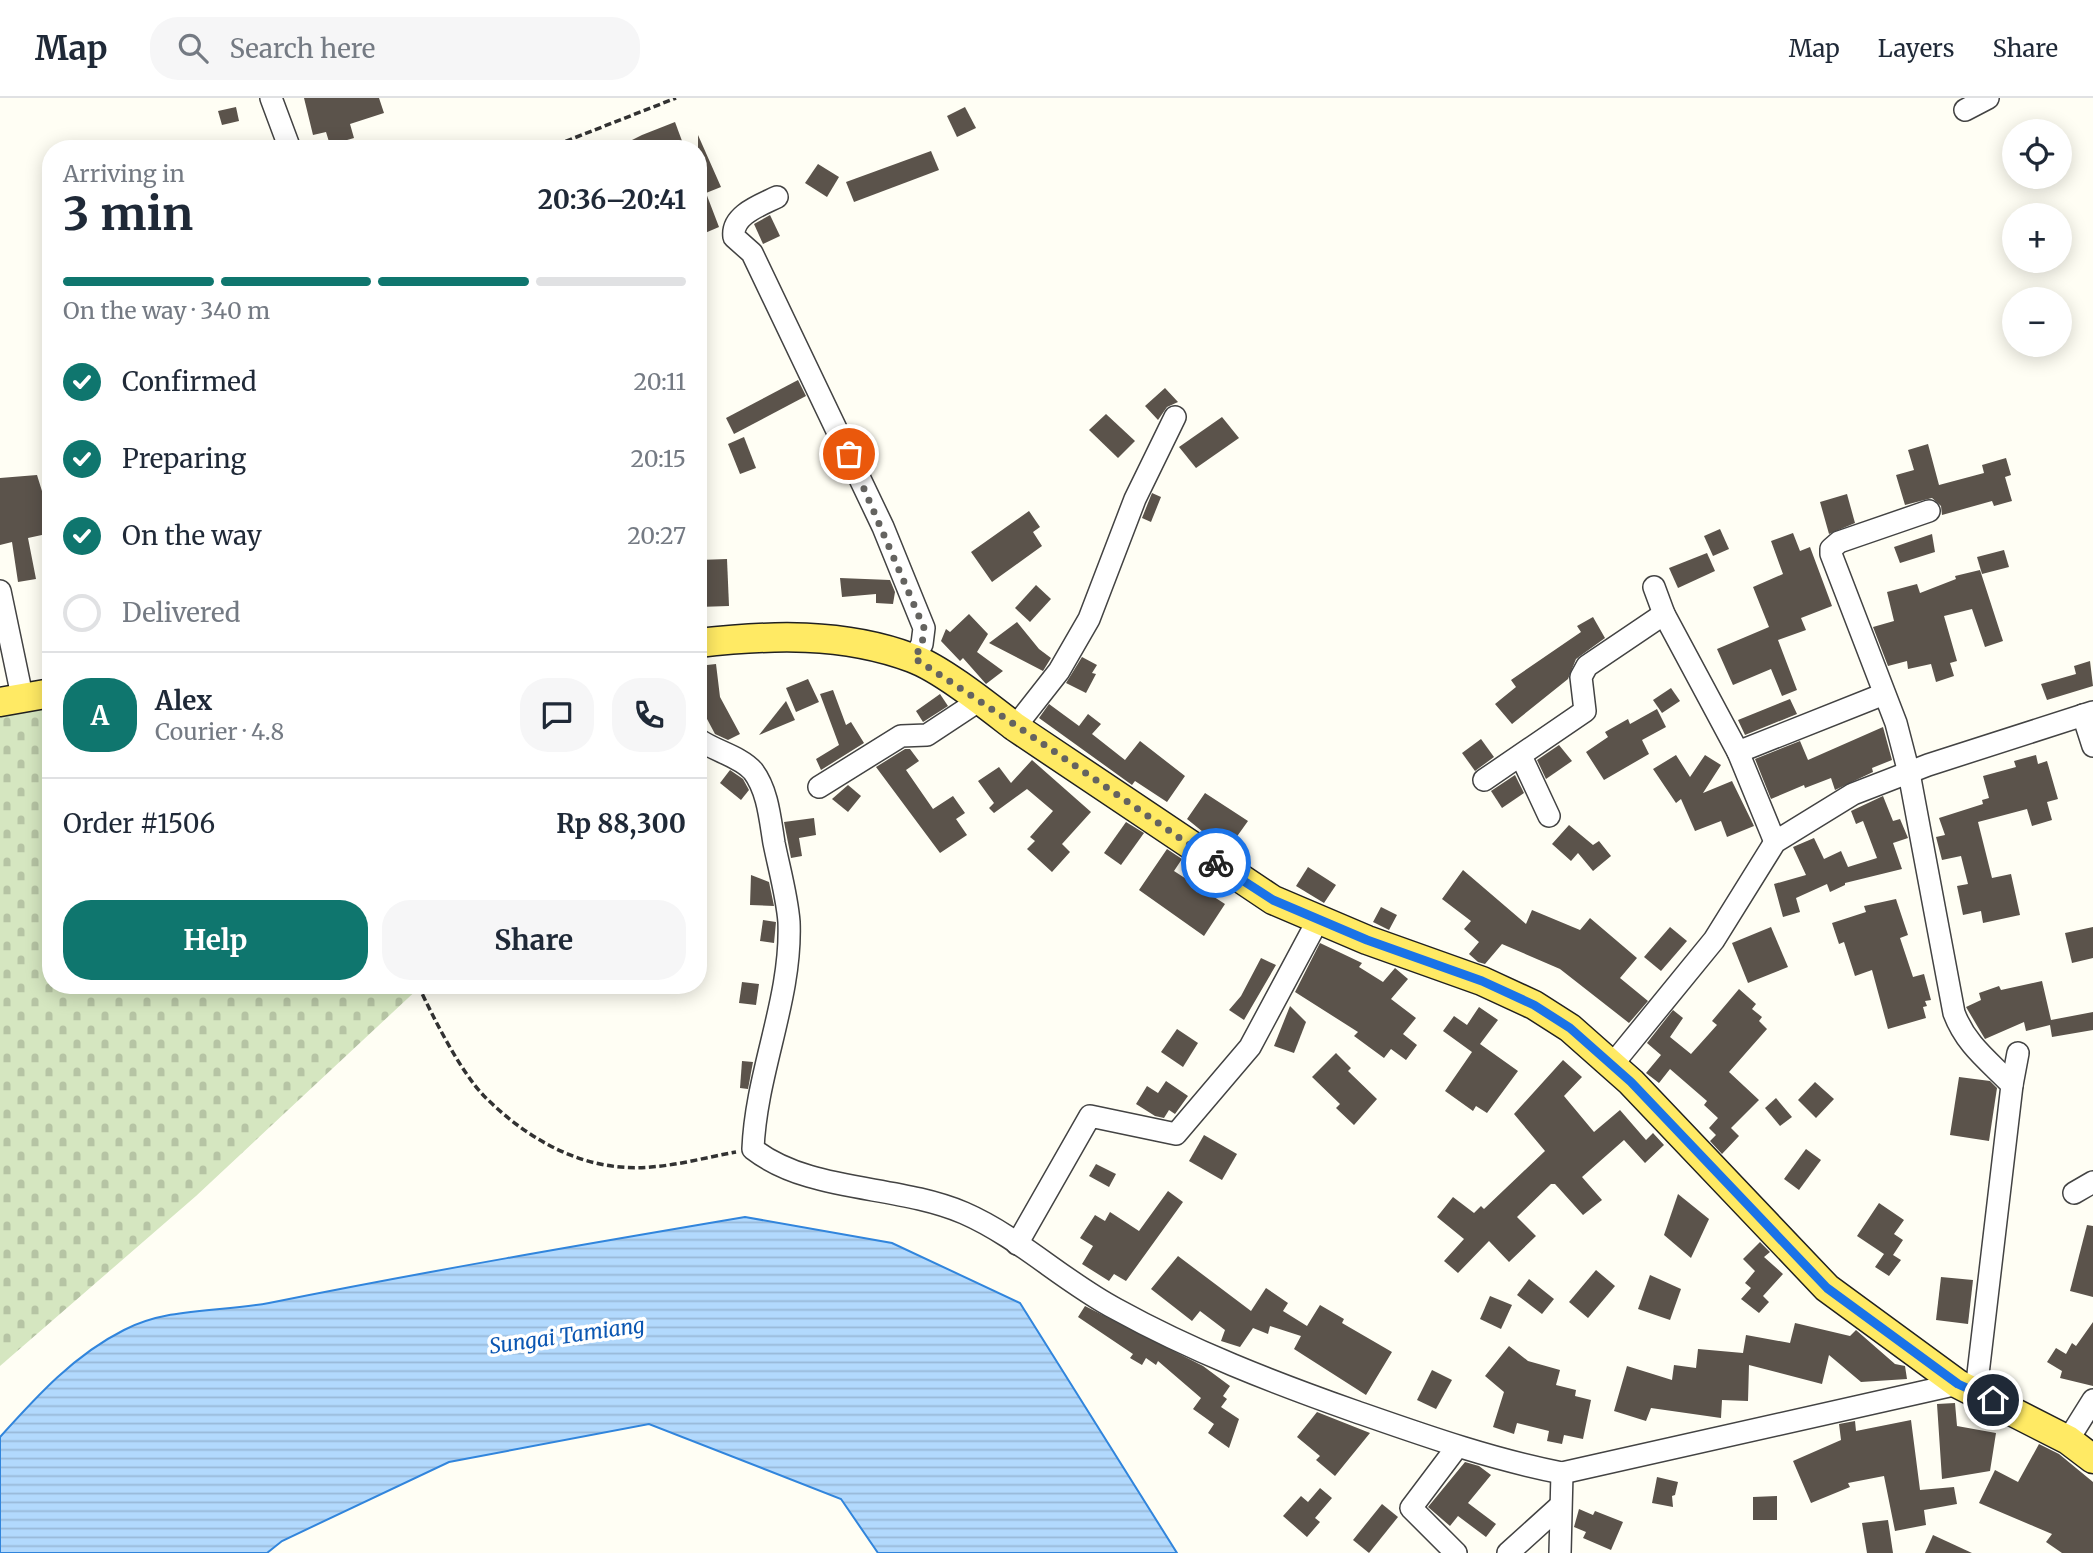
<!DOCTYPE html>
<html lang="en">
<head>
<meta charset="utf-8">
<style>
  body { margin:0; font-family:Merriweather,serif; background:#f6f6f7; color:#1f2937; height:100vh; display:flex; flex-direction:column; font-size:26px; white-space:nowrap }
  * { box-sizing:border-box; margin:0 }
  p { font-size:23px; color:#747a83 }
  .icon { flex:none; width:38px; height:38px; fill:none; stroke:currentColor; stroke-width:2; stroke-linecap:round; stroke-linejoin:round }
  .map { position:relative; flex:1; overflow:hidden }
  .sheet { position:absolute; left:42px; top:42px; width:665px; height:854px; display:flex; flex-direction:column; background:#fff; border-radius:28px; box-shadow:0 4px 18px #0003 }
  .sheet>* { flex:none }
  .tools { position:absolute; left:2002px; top:21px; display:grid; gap:14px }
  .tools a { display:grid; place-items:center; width:70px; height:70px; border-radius:50%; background:#fff; box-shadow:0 4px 18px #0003; font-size:35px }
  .pin { position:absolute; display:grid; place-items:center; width:60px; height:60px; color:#fff; margin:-30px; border:4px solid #fff; border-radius:50%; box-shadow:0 2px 7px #0007 }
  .courier { position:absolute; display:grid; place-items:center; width:70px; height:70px; margin:-35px; border:5px solid #1a73e8; border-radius:50%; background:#fff; color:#222; box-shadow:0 2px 9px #0007 }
  .head em { font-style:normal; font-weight:700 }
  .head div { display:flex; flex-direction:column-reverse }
  .head { display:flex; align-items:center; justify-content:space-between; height:119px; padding:0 21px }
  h1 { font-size:46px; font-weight:700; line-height:52px }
  .bar { display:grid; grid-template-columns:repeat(4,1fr); gap:10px 7px; align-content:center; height:84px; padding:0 21px }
  .bar i { height:9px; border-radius:5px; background:#e0e1e3 }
  .bar .active { background:#0f766e }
  .bar p { grid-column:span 4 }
  .line { display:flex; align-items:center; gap:18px; padding:0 21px; border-top:2px solid #e0e1e3 }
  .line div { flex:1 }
  .round { display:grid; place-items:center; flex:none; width:74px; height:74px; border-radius:28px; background:#f6f6f7 }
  ol { padding:0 21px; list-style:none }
  li { display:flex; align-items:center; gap:21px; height:77px }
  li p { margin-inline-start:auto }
  li .icon { padding:7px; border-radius:50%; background:#0f766e; color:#fff; stroke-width:4 }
  li:last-child { color:#747a83 }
  li i { width:38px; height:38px; border:4px solid #e0e1e3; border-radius:50% }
  .primary-button { display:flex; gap:14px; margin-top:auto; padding:14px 21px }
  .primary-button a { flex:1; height:80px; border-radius:28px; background:#0f766e; color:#fff; font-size:28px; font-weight:700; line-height:80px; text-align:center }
  .primary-button a+a { background:#f6f6f7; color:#1f2937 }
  header { display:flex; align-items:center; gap:42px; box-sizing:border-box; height:98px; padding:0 35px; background:#fff; border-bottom:2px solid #e0e1e3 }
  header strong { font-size:33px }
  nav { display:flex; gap:38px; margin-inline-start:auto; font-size:24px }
  .search { width:490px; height:63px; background:#f6f6f7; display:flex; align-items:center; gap:18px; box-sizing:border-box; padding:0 24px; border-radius:28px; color:#747a83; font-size:26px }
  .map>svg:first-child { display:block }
  .cemetery { fill:url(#cemetery-stones) }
  .water { fill:url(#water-rules); stroke:#3185dc; stroke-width:2 }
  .building { fill:#5b534b }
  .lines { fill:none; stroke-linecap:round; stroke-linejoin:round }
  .minor-casing { stroke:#434343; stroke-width:24 }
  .major-casing { stroke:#212121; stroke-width:31 }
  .path { stroke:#323232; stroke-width:3.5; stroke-dasharray:7 3.5; stroke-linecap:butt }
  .minor { stroke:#fff; stroke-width:21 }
  .major { stroke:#ffea64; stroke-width:28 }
  .done { stroke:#646360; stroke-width:7; stroke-dasharray:0 12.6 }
  .route { stroke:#1a73e8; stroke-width:9 }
  .labels { text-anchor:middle; stroke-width:7; stroke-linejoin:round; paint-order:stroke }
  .water-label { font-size:21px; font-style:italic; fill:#0a56b2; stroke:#fff }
</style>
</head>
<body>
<header>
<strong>Map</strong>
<div class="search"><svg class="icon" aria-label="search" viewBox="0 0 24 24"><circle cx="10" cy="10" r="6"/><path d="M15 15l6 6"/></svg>Search here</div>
<nav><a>Map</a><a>Layers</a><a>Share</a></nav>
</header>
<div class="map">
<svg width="2093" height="1455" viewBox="0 0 2093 1455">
  <defs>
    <pattern id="cemetery-stones" width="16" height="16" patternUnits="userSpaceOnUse" patternTransform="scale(1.75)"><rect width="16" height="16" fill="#d5e6c0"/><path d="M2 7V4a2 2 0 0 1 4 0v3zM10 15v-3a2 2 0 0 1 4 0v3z" fill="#b6c4a4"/></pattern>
    <pattern id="water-rules" width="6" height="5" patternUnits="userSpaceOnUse" patternTransform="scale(1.75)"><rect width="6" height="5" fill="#b2d9fd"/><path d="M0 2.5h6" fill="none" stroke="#98b9d8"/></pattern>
  </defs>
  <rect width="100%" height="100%" fill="#fffef4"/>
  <path class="cemetery" d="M20,606L51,614V887H422L196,1098L0,1268V611Z"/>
  <path class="water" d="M745,1119L892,1145L1020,1205L1177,1455H878L841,1401L649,1326L449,1364L282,1443L267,1455H0V1339C37,1298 74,1257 124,1232C168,1209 221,1214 269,1205C428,1173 586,1146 745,1119Z"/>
  <g class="building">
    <path d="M304,0H379L384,15L350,26L354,40L330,47L326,34L313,37Z"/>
    <path d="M236,9L239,23L222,27L218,13Z"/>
    <path d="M965,9L976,30L957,39L947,18Z"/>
    <path d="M675,24L685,51H614L642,37Z"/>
    <path d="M698,37L721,89L706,95L719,129L698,138Z"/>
    <path d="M931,53L939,72L854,104L846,84Z"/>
    <path d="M818,66L839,79L827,99L805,85Z"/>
    <path d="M770,117L780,138L763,146L754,126Z"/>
    <path d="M798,282L806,298L734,336L726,320Z"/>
    <path d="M1165,290L1178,304L1167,309L1158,322L1145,308Z"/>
    <path d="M1106,316L1135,343L1118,360L1089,332Z"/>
    <path d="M1222,319L1239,340L1196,370L1179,349Z"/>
    <path d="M744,339L756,370L740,376L728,346Z"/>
    <path d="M1928,346L1939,387L1984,375L1982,367L2006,360L2011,377L2005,379L2012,403L1994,408L1992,403L1942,417L1941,408L1932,400L1905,407L1896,377L1914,372L1908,352Z"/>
    <path d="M37,377L51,422V435L28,440L36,481L18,484L12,444L0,447V380Z"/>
    <path d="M1152,395L1161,399L1151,424L1142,420Z"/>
    <path d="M1847,396L1855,425L1829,436L1820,404Z"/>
    <path d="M1029,413L1040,429L1033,434L1042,448L992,484L971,454Z"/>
    <path d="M1720,431L1729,451L1713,458L1704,438Z"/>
    <path d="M1793,435L1800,453L1810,449L1832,508L1801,520L1806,532L1778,542L1797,592L1782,598L1771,571L1733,587L1717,551L1769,529L1753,489L1783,476L1771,443Z"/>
    <path d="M1932,436L1935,454L1900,465L1894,449Z"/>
    <path d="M2004,452L2009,469L1982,476L1977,459Z"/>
    <path d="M1707,455L1715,473L1678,490L1669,470Z"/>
    <path d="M727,461L729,508L698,509L699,462Z"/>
    <path d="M1980,472L2003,543L1985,549L1972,511L1944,518L1957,563L1950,565L1954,578L1936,584L1931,566L1908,571L1907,563L1888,568L1873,529L1894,523L1887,494L1917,486L1920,495L1956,481L1955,478Z"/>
    <path d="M840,480L890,482L895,494L893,506L876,505V496L842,499Z"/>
    <path d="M1036,487L1051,501L1030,524L1015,510Z"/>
    <path d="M969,516L988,536L977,554L1003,573L986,586L963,560L960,563L941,543L946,531L950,534Z"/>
    <path d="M1593,519L1605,540L1576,561L1568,581L1512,626L1495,606L1516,589L1511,582L1581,534L1577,528Z"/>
    <path d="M1017,524L1039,551L1051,560L1043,573L989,545Z"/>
    <path d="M1082,559L1097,567L1092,575L1096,576L1086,595L1066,585Z"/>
    <path d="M2090,563L2093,588L2047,602L2041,586L2076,576L2074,568Z"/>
    <path d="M716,566L720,599L740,636L728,642L715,636L698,604V568Z"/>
    <path d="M808,581L819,604L796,614L786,590Z"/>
    <path d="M1671,590L1680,603L1662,615L1653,602Z"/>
    <path d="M833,592L846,627L851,624L864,645L821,672L816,661L839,647L820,596Z"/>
    <path d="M940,596L948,608L923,624L916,613Z"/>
    <path d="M1790,601L1797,616L1745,637L1738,622Z"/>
    <path d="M786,603L795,622L759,637Z"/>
    <path d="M1049,606L1079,628L1088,616L1101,626L1092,636L1125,662L1140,643L1185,678L1167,704L1135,683L1132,687L1039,620Z"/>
    <path d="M1657,611L1666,629L1642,642L1649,656L1604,682L1586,654L1608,639L1605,634L1628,621L1630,626Z"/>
    <path d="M1883,629L1892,662L1872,670L1873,674L1835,692L1831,680L1805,690L1804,687L1771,701L1755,661L1800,643L1808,662Z"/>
    <path d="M1481,641L1494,659L1475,673L1462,655Z"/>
    <path d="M1559,647L1572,663L1546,681L1537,662Z"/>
    <path d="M905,651H910L919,663L906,672L933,711L953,698L965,715L956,721L967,737L940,755L876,669Z"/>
    <path d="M1676,657L1690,679L1705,657L1721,667L1703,695L1732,683L1754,728L1727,739L1721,723L1695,733L1681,701L1676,705L1653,671Z"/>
    <path d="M2036,657L2038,666L2047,663L2058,701L2047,704L2052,722L2032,728L2027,711L1978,724L1992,780L2011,776L2020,817L1983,825L1981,813L1963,817L1957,788L1968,786L1961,758L1942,762L1936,739L1945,737L1939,720L1983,706L1982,702L1989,700L1983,678L2016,669L2014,663Z"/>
    <path d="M1032,662L1091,714L1062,746L1070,754L1052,774L1027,751L1035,743L1030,739L1053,713L1027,691L994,715L989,710L994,705L978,683L999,669L1011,685Z"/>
    <path d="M730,672L743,681L749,692L741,702L720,685Z"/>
    <path d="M1515,677L1524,695L1502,710L1491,693Z"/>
    <path d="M848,687L861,698L848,714L832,701Z"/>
    <path d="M1205,695L1248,723L1233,744L1213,731L1208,738L1187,721Z"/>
    <path d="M1883,698L1893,723L1900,721L1908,740L1893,745L1902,771L1845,785V787L1830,794L1827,786L1796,800L1800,814L1783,819L1774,786L1806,777L1793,749L1814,740L1824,761L1841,753L1848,769L1877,760L1863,723L1856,726L1851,713Z"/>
    <path d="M814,720L816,737L799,740L802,758L791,760L784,724Z"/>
    <path d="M1126,724L1144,735L1121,767L1104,755Z"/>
    <path d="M1569,727L1593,747L1599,743L1611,758L1593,773L1578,755L1571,763L1552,746Z"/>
    <path d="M1167,751L1182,761L1174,773L1225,806L1204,838L1139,792Z"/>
    <path d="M1308,769L1336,787L1324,805L1296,788Z"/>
    <path d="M1463,772L1526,826L1532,812L1580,832L1590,820L1637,860L1620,880L1648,903L1629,925L1560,871L1502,846L1485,866L1478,864L1469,856L1479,844L1464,831L1471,823L1442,801Z"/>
    <path d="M751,777L769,784L774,808L750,807Z"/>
    <path d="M1896,801L1908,837L1900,840L1913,879L1924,876L1931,902L1925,903L1927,908L1923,909L1926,920L1888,931L1872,872L1855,878L1844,844L1839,846L1832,825L1866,814L1864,808Z"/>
    <path d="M1381,809L1397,817L1389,832L1373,824Z"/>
    <path d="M763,822L776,824L774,845L760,843Z"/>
    <path d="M1670,829L1687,843L1661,873L1644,859Z"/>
    <path d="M1771,829L1788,869L1748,885L1732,845Z"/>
    <path d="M2093,829V860L2072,865L2065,835Z"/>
    <path d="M1320,845L1362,865L1359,869L1383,884L1395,870L1408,881L1391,901L1416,920L1403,936L1417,947L1406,962L1391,951L1384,960L1354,938L1358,934L1295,894Z"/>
    <path d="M1261,860L1276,867L1244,922L1229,912L1241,898Z"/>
    <path d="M2042,883L2051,922L2093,914V932L2052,939L2050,927L2026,933L2024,924L1985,941L1966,909L1981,902L1979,895L1999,888L2001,892Z"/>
    <path d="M742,884L759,886L756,907L739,905Z"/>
    <path d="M1739,891L1756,906L1752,911L1762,919L1759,923L1767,931L1729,974L1759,1002L1731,1030L1739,1038L1722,1056L1710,1043L1716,1037L1709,1030L1718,1020L1704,1007L1707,1003L1670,971L1659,985L1646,975L1661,957L1647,945L1673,912L1683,920L1670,939L1691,956L1717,927L1712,923Z"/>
    <path d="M1290,908L1306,924L1294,955L1274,948Z"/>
    <path d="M1479,909L1498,922L1480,946L1518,973L1487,1015L1476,1008L1473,1013L1445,993L1472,954L1443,933L1454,918L1467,927Z"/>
    <path d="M1177,931L1198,945L1183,969L1161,954Z"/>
    <path d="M1336,955L1351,970L1348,973L1377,1001L1354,1027L1336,1010L1340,1006L1312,979Z"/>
    <path d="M1563,962L1582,979L1564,998L1594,1034L1620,1012L1646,1042L1653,1035L1664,1047L1645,1065L1624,1042L1582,1079L1602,1102L1583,1117L1555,1086H1551L1517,1119L1536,1138L1509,1164L1489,1143L1458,1175L1444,1163L1464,1141L1437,1119L1453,1099L1474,1115L1481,1108L1484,1111L1545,1053L1514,1016Z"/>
    <path d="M742,963L753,964L748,991L740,990Z"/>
    <path d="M1959,979L1990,983L1997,990L1989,1043L1950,1037Z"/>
    <path d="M1166,983L1188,998L1175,1016L1169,1012L1164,1020L1155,1018L1136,1006L1147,988L1158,995Z"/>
    <path d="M1815,984L1834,1001L1816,1020L1798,1002Z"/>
    <path d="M1776,1000L1792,1019L1780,1028L1765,1010Z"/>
    <path d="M1204,1037L1237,1056L1222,1082L1189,1063Z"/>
    <path d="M1806,1051L1821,1062L1799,1092L1784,1081Z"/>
    <path d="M1096,1066L1116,1076L1109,1089L1089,1078Z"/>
    <path d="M1168,1093L1183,1104L1126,1183L1114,1176L1109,1183L1082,1166L1093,1148L1080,1140L1095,1117L1105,1123L1110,1114L1139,1133Z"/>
    <path d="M1678,1096L1709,1121L1691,1160L1664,1137Z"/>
    <path d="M1879,1105L1904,1122L1894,1136L1903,1142L1893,1157L1901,1162L1889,1178L1875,1169L1884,1156L1857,1138Z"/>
    <path d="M2087,1127L2093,1128V1199L2070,1193Z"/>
    <path d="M1760,1144L1770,1154L1764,1159L1783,1176L1763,1198L1769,1204L1759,1215L1741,1201L1751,1190L1745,1185L1755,1173L1743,1161Z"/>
    <path d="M1178,1158L1251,1213L1266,1190L1288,1205L1283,1213L1307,1228L1320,1207L1344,1221L1342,1225L1392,1254L1366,1297L1294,1251L1301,1238L1270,1228L1268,1236L1253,1230L1240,1249L1221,1243L1225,1232L1200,1213L1192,1223L1151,1191Z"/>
    <path d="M1596,1172L1615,1188L1588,1220L1569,1204Z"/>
    <path d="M1650,1177L1681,1191L1670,1222L1638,1211Z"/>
    <path d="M1941,1179L1973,1182L1968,1226L1936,1222Z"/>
    <path d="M1529,1181L1554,1201L1542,1216L1517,1197Z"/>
    <path d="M1490,1198L1512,1207L1501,1231L1480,1221Z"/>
    <path d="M1085,1208L1203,1268L1230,1288L1223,1298L1227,1301L1221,1309L1239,1321L1229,1350L1208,1335L1214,1326L1193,1311L1201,1300L1158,1263L1156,1267L1146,1260L1142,1267L1130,1260L1133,1256L1078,1219Z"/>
    <path d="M2093,1224V1288L2060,1280L2062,1273L2047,1264L2056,1250L2066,1256L2072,1245L2076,1248Z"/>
    <path d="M1795,1225L1850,1238L1856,1232L1895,1266L1905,1268L1907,1281L1861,1284L1829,1257L1822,1286L1749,1267L1748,1303L1722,1302L1721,1320L1651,1310L1646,1323L1614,1313L1627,1268L1672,1282L1674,1267L1696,1270L1698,1251L1743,1255L1746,1237L1790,1245Z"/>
    <path d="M1509,1248L1528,1263L1560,1272L1556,1287L1576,1292L1575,1298L1591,1302L1583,1341L1564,1337L1562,1346L1547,1343L1549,1333L1517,1325L1514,1336L1493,1329L1504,1294L1485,1278Z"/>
    <path d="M1432,1272L1452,1282L1436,1311L1417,1302Z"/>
    <path d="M1955,1305L1957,1328L1996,1335L1990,1373L1942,1381L1937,1306Z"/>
    <path d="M1317,1314L1370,1335L1335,1378L1316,1362L1320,1358L1297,1339Z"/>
    <path d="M1911,1322L1920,1392L1954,1389L1957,1406L1924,1412L1926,1427L1895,1433L1884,1378L1848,1385L1850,1389L1811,1405L1793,1363L1841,1342L1839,1326L1855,1323L1856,1333Z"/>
    <path d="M2039,1346L2059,1356L2093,1384V1455H2062L2046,1444L2052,1436L1979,1405L1995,1372L2018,1384Z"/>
    <path d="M1465,1364L1479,1368L1491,1377L1468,1405L1496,1426L1486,1439L1458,1418L1450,1428L1428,1409Z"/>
    <path d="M1657,1379L1678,1384L1675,1397L1672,1398L1673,1409L1652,1405Z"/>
    <path d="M1320,1390L1332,1400L1315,1420L1320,1424L1307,1439L1283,1418L1301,1398L1308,1404Z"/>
    <path d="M1777,1398V1422H1753V1399Z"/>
    <path d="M1382,1406L1398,1419L1369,1455L1353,1442Z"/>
    <path d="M1579,1411L1593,1417L1595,1413L1623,1424L1611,1452L1583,1440L1586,1434L1574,1429Z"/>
    <path d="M1888,1422L1893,1455H1867L1862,1425Z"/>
    <path d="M1933,1437L1972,1455H1925Z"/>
  </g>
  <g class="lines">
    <defs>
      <g id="minor">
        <path d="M271,0L290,51"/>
        <path d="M1965,12L1988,0"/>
        <path d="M777,99C761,107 731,117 734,139L752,155L883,429L924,530L922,546L914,560"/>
        <path d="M1929,413L1839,444L1831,451V456L1896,625L1909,675L1954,915C1966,947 1989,963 2012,987L1976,1293"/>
        <path d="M1654,489L1664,516L1738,654L1775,744"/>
        <path d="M0,493L22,598"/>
        <path d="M2083,617L2093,648"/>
        <path d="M1015,629L1059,573L1089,521L1135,401L1175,319"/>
        <path d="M698,641C714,653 740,658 753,673C768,693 770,721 774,745C779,770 787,798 789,824C792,901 756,974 753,1051C810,1095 896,1086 964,1115C1019,1139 1063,1183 1116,1211C1192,1253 1272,1284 1354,1313C1423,1337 1490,1361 1562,1375L1958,1286"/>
        <path d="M1738,654L1884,596"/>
        <path d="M1521,658L1549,718"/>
        <path d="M1484,682L1585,613L1581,579L1587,568L1664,516"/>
        <path d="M819,689L901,638L927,637L980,602"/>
        <path d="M1612,967L1714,842L1775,744L1853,696L1928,667L2093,614"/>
        <path d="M2012,987L2018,955"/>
        <path d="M2074,1095L2093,1084"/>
        <path d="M1017,1146L1090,1018L1176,1036L1250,949L1318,822"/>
        <path d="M2068,1342L2093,1302"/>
        <path d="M1456,1455L1411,1410L1457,1349"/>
        <path d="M1508,1455L1560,1408"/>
        <path d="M1560,1455L1562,1375"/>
      </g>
      <g id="major">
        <path d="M698,545C770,537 843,534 912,560C942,571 989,609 1015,629L1273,802L1367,842L1482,883L1534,907L1570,930L1631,984L1827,1190L1958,1286L2068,1342L2093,1361"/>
        <path d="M0,604L51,595"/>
      </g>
    </defs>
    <use href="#minor" class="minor-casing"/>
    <use href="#major" class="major-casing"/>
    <g class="path">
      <path d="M546,51L676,0"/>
      <path d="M418,887C433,919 460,973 484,998C529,1043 586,1075 651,1069C679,1067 708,1059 736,1054"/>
    </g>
    <use href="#minor" class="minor"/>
    <use href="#major" class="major"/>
  </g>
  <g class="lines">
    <path class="done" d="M849,356L924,530L922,547L914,560C1016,626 1116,696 1216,765"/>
    <path class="route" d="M1216,765L1273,802L1367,842L1482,883L1534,907L1570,930L1631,984L1827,1190L1958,1286L1993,1302"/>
  </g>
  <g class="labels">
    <g class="water-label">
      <text transform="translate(567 1238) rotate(-8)" y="7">Sungai Tamiang</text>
    </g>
  </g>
</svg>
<div class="tools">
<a><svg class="icon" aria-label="locate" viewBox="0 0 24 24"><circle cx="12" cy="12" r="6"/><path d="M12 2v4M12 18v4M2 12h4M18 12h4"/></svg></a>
<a>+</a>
<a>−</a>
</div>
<div class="pin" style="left:849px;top:356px;background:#ea580c"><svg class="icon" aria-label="bag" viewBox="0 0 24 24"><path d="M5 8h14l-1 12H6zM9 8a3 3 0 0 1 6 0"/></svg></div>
<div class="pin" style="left:1993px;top:1302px;background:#1f2937"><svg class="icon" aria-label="home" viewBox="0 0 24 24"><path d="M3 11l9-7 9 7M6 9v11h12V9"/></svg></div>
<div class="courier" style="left:1216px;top:765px"><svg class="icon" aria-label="bike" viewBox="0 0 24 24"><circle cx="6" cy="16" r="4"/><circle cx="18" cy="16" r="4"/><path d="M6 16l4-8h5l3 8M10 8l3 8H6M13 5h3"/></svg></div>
<section class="sheet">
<div class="head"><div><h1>3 min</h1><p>Arriving in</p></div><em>20:36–20:41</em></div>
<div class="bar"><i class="active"></i><i class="active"></i><i class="active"></i><i></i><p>On the way · 340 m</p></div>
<ol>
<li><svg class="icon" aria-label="check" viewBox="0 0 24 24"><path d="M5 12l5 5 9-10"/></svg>Confirmed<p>20:11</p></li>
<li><svg class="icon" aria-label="check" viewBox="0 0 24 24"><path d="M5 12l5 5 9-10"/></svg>Preparing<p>20:15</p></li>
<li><svg class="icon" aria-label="check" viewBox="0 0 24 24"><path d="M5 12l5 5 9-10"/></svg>On the way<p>20:27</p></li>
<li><i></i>Delivered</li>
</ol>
<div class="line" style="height:126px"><b class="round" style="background:#0f766e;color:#fff">A</b><div><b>Alex</b><p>Courier · 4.8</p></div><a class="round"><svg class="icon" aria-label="chat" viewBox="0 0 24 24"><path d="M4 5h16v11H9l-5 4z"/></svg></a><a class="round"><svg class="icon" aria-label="phone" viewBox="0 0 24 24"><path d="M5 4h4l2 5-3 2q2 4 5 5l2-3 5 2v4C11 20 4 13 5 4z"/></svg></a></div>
<div class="line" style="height:91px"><div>Order #1506</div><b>Rp 88,300</b></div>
<div class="primary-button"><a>Help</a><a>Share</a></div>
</section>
</div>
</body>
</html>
